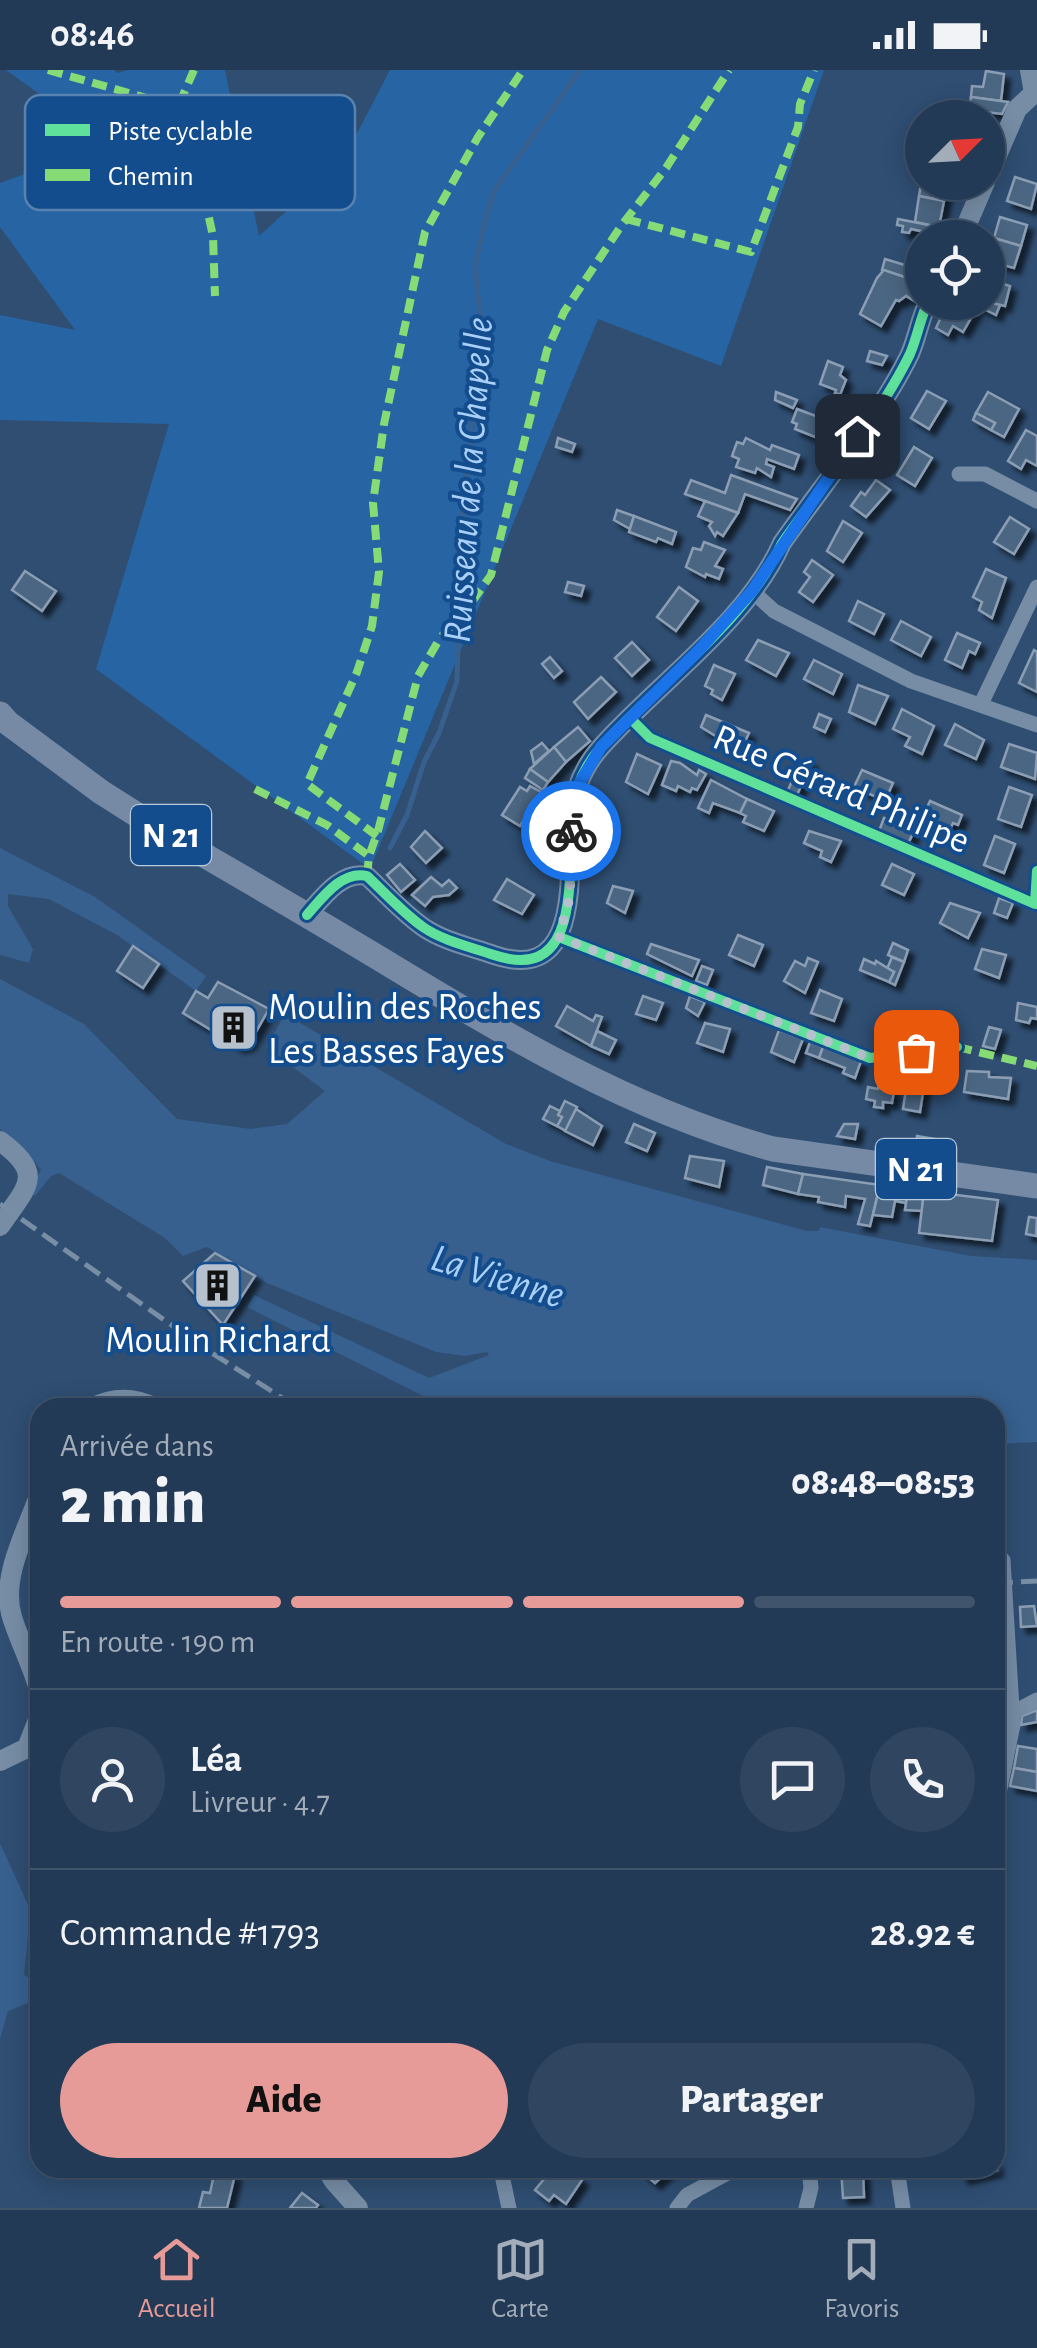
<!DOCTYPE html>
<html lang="fr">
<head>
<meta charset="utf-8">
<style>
  body { margin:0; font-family:"Alegreya Sans",sans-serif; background:#2f4560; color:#f1f3f6; height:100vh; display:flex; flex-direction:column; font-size:38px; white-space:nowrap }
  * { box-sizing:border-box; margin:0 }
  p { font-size:32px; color:#a3adb9 }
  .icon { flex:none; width:55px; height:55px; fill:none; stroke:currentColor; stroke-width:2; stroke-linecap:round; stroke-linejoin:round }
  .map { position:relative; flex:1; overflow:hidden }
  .side { position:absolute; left:30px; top:1328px; width:975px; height:780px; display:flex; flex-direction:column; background:#233a56; border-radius:30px; box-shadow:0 5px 25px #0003,0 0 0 2px #40546c }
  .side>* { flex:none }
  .needle { width:65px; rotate:66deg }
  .controls { position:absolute; left:905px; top:30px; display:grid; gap:20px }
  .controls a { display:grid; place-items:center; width:100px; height:100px; border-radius:50%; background:#233a56; box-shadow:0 5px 25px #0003,0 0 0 2px #40546c; font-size:50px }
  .pin { position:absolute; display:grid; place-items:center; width:85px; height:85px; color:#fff; margin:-42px; border-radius:20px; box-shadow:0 5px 15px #0006 }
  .courier { position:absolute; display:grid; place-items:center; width:100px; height:100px; margin:-50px; border:8px solid #1a73e8; border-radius:50%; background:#fff; color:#222; box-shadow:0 2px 12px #0007 }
  .overview em { font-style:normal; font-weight:800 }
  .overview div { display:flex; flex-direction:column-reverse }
  .overview { display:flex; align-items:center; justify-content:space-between; height:170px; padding:0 30px }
  h1 { font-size:65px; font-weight:800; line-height:75px }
  .bar { display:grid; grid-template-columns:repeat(4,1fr); gap:15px 10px; align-content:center; height:120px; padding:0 30px }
  .bar i { height:12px; border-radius:8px; background:#40546c }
  .bar .selected { background:#e69b98 }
  .bar p { grid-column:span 4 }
  .line { display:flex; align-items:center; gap:25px; padding:0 30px; border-top:2px solid #40546c }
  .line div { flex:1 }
  .round { display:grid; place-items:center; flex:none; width:105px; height:105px; border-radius:52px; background:#2f4560 }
  .button { display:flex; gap:20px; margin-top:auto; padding:20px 30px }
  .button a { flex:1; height:115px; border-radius:60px; background:#e69b98; color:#111; font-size:40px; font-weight:800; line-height:115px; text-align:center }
  .button a+a { background:#2f4560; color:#f1f3f6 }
  .status { display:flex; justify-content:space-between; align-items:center; height:70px; padding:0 50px; background:#233a56; direction:ltr }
  .status svg { height:28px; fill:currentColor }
  .tab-bar { display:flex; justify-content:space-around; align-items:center; height:140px; border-top:2px solid #40546c; background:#233a56; font-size:28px; color:#a3adb9 }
  .tab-bar a { display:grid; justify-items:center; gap:5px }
  .tab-bar .selected { color:#e69b98 }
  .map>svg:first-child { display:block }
  .green { fill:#2764a4 }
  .water { fill:#37608f }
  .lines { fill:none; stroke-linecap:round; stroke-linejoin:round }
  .stream { stroke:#37608f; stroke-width:5 }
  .building { fill:#4c6682; stroke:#8b9eb4; stroke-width:2.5; filter:url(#shadow) }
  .minor { stroke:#768da5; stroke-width:15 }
  .tertiary { stroke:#768da5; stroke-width:20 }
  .primary { stroke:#768aa5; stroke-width:25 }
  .rail { stroke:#788ea5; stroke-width:5; stroke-dasharray:18 8; stroke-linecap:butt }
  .quiet { stroke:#86db77; stroke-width:8; stroke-dasharray:15 8; stroke-linecap:butt }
  .cycleway-casing { stroke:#144d8d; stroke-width:16 }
  .cycleway { stroke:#60e19b; stroke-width:10 }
  .done { stroke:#b6c1ce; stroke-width:10; stroke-dasharray:0 18 }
  .route { stroke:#1a73e8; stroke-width:12 }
  .labels { text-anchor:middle; stroke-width:8; stroke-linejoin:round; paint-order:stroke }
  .shield { fill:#144d8d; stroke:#b8cadd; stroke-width:2.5 }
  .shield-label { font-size:35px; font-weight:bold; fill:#fff }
  .street-label { font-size:38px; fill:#fff; stroke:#144d8d }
  .poi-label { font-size:38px; fill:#fff; stroke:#144d8d; text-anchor:start }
  .water-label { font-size:40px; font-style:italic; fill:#a9d0f8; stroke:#144d8d }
  .key { fill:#144d8d; stroke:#5a82af; stroke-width:2.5 }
  .key-label { font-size:28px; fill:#fff }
</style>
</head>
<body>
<div class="status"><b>08:46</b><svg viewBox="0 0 49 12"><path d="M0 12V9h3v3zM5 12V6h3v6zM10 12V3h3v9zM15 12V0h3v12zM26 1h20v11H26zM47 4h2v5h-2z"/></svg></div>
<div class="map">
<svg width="1037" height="2138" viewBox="0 0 1037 2138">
  <defs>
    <filter id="shadow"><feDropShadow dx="6" dy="6" stdDeviation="2.5" flood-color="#0009"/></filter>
  </defs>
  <rect width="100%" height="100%" fill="#2f4e72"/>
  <path class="green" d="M6,0H114L117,3L128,0H225L259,166L343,90L390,0H824L721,296L598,249L370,799L96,599L169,354L0,350V245L75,260L0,157V113L55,93L45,28Z"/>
  <g class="water">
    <path d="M0,778L95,827L206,906L196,921L117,865L49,829L8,824V836L33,879L29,893L0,885Z"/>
    <path d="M0,909L84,954L177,1049L251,1059L287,1054L325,1021L266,977L283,948L295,950L506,1074L550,1091L807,1161H819L820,1157L971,1186L1037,1190V1372L995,1374V1338H462L425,1327L247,1237L254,1225L429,1308L489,1285L487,1282L465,1286L436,1282L267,1213L207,1177L183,1186L165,1168L59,1103L51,1106L35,1126L29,1122L41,1100L26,1080L0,1059Z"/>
    <path d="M0,1773L38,1857L28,1867L24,1905L39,1914L38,1929L8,1941L0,1969Z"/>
  </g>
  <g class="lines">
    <path class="stream" d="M390,778L407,745L424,692L439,663L457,611L458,572L453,532L482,264L475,196L483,159L494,121L580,0"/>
  </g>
  <g class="building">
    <path d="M986,1L1004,4L1001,31L971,27L972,16L983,17Z"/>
    <path d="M971,27L1001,31L1008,32L1002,44L969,40Z"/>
    <path d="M1015,107L1037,114L1031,139L1007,131Z"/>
    <path d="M922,108V112H948L944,131L919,126Z"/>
    <path d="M919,126L944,131L939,157L915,152Z"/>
    <path d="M1000,147L1027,155L1021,176L994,168Z"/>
    <path d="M898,149L939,157L953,160L949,168H933L934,164L911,159L909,163L902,162L903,156L897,155Z"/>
    <path d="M994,168L1021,176L1014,198L988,191Z"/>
    <path d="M885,189L918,199L922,191V213L882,200Z"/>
    <path d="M884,200L922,213V220L916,232L906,226L899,231L896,230L881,256L860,244L877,208Z"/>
    <path d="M988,209L1010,216L1005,236L988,232Z"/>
    <path d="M948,232H972L978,236L963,262L953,256L948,265L936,258Z"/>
    <path d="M978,232H988L1000,235L996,245L978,236Z"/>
    <path d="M870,281L887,286L882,295L867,291Z"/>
    <path d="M828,291L843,297L840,305L846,310L840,325L835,323L836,320L820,314Z"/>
    <path d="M927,321L946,331L929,359L911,348Z"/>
    <path d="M776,322L797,330L793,338L775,330Z"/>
    <path d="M988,322L1019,339L1004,367L991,360L995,353L976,343Z"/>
    <path d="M797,339L840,355L833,374L795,359L797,354L792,352Z"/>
    <path d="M976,343L995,353L991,360L973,350Z"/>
    <path d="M1026,360L1037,366V396L1026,390L1021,399L1008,391Z"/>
    <path d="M558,368L575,374L572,382L556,377Z"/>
    <path d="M746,368L770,380L772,375L799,385L794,399L767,389L766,394L774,397L771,407L757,398L755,403L736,397L739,389L732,386L737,372L743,374Z"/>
    <path d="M914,377L932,388L915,416L897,405Z"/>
    <path d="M731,405L797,429L790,440L745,424L738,443L685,424L691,410L725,423Z"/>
    <path d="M876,410L890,420L866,447L851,436L861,422L865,425Z"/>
    <path d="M705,431L738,443L723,466L717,462L715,466L709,456L712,452L698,446Z"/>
    <path d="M617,440L634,446L630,459L614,450Z"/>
    <path d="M634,446L676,462L672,474L658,468L656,472L629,462Z"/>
    <path d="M1010,447L1029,459L1014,484L994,472Z"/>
    <path d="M843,451L862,463L843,492L827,481Z"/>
    <path d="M704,472L725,480L715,496L723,499L719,509L706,504L705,507L686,497L693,478L701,480Z"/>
    <path d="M812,490L833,505L813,532L799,522L810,507L804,502Z"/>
    <path d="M986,499L1006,508L992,548L979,540L982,532L973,527Z"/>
    <path d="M25,501L56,521L42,541L12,520Z"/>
    <path d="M568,512L584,516L581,526L565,522Z"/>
    <path d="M679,517L698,531L676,561L657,547Z"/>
    <path d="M858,531L884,544L874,564L849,551Z"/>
    <path d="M901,551L931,567L921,586L891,570Z"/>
    <path d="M957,563L980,573L975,584L969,581L962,598L945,590Z"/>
    <path d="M758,570L789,583L776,606L746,590Z"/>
    <path d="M632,572L649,590L632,606L615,588Z"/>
    <path d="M1034,580L1037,582V622L1019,613Z"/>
    <path d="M550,587L562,601L554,608L542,594Z"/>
    <path d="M814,590L842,604L833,624L804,609Z"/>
    <path d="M714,595L735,604L722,630L711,624L713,620L705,616Z"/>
    <path d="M601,607L616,622L588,649L574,632Z"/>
    <path d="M858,615L888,626L875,654L849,642Z"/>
    <path d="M902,639L934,656L922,684L905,676L910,667L893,659Z"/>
    <path d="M819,644L831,649L825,662L814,657Z"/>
    <path d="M706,645L749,663L741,681L724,674L726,663L720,660L717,667L701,657Z"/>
    <path d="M955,654L984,670L976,689L945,675Z"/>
    <path d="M578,657L590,671L566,692L554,677Z"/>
    <path d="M542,673L549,681L534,694L531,681Z"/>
    <path d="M1009,674L1037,683L1035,709L1001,697Z"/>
    <path d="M554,677L566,692L548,712L530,699Z"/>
    <path d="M637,684L661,695L648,724L626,712Z"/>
    <path d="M808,690L812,692L797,725L788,720L799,695L804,697Z"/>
    <path d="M671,691L680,693L697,705L699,700L706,704L697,720L692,718L690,722L678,716L676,721L662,715Z"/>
    <path d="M530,699L548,712L543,720L525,708Z"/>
    <path d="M862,700L893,713L885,731L854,717Z"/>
    <path d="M711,710L747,729L740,743L713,733L709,743L698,738Z"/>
    <path d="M530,716L541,722L520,756L502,745L520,717L527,721Z"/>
    <path d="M1009,717L1032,725L1021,757L998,749Z"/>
    <path d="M747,729L774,741L764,761L743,752L746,746L740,743Z"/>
    <path d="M930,731L962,745L958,755L953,753L949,761L922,749Z"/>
    <path d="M884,748L914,761L908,774L879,761Z"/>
    <path d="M425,761L442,778L426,793L411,777Z"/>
    <path d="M809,761L841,771L831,792L820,787L822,781L804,773Z"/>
    <path d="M995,766L1015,774L1004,803L984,795Z"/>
    <path d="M400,794L415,810L401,822L387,805Z"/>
    <path d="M892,794L914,804L904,825L882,815Z"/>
    <path d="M431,807L442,816L449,810L457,818L449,825L433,827L425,836L412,825Z"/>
    <path d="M507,809L534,825L522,844L494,830Z"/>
    <path d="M613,816L633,821L625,843L607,833Z"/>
    <path d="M999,828L1013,833L1007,848L994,843Z"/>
    <path d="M950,833L980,843L968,868L940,853Z"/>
    <path d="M738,865L763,875L754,896L729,885Z"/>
    <path d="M893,873L908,880L904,892L888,885Z"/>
    <path d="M651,874L699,890L692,906L647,884Z"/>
    <path d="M133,876L159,894L143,918L117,901Z"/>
    <path d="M982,879L1006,885L999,908L975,899Z"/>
    <path d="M892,887L904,892L895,915L889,912L894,902L887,899Z"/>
    <path d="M808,888L818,892L805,923L784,911L795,891L805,896Z"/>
    <path d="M864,889L875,894L876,891L894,902L889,912L860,900Z"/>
    <path d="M702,896L713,900L707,915L696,911Z"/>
    <path d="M218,912L269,939L249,974L239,977L183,943L196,921L208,928Z"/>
    <path d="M820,920L842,929L834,951L811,943Z"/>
    <path d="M643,926L663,933L656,950L636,944Z"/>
    <path d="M690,926L705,932L698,946L686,938Z"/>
    <path d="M1018,933L1037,937V949L1031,948L1029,953L1016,950Z"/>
    <path d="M567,936L593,951L596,945L602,947L591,976L556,956Z"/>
    <path d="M705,953L730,959L723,982L697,973Z"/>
    <path d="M989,957L1001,960L995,979L983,976Z"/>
    <path d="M779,960L803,969L794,992L771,982Z"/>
    <path d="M597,961L616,970L609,984L591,976Z"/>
    <path d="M810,972L823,977L819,988L806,983Z"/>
    <path d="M823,977L861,991L855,1008L843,1003L845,998L819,988Z"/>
    <path d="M967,1001L989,1002V1007L1011,1008L1008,1029L964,1022Z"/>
    <path d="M879,1009L892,1012L890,1021L894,1022L892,1033L883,1032V1038L874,1037L875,1031L866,1029L868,1017L878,1019Z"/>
    <path d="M907,1013L924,1016L920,1042L903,1039Z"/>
    <path d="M565,1031L577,1037L566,1061L557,1056L562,1047L558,1045Z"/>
    <path d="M550,1036L560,1041L558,1045L562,1047L557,1056L543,1049Z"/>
    <path d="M576,1039L602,1056L593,1075L565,1061Z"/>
    <path d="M634,1054L655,1063L647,1081L626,1072Z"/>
    <path d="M844,1054H858L855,1069L837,1066Z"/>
    <path d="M917,1066L935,1069L934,1078L916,1076Z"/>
    <path d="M690,1086L724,1091L719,1117L685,1108Z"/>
    <path d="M767,1097L803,1104L798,1124L763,1115Z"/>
    <path d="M803,1104L880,1115L870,1156L858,1154L865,1129L846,1126L845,1137L818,1132L819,1127L798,1124Z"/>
    <path d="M880,1115L908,1119L906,1133L895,1131L892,1147L873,1145Z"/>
    <path d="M908,1119L924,1121L922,1141L905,1140Z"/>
    <path d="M924,1121L998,1130L992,1171L919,1163Z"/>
    <path d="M1029,1147L1037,1148L1036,1166L1026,1164Z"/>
    <path d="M215,1183L255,1206L223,1255L183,1211Z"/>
    <path d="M1034,1536L1037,1556L1021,1557L1020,1537Z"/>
    <path d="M1037,1640V1652L1021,1655L1022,1646Z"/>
    <path d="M1018,1676L1037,1679V1702L1014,1698Z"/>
    <path d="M1014,1698L1037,1702V1721L1010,1716Z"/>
    <path d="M995,2090L997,2100L963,2108L960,2098H995Z"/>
    <path d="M553,2098H566L582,2110L566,2134L554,2125L549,2131L535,2120Z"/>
    <path d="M645,2098H672L655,2113L642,2102Z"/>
    <path d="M841,2098H863L864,2127L843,2128Z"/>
    <path d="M215,2100L235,2105L227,2138H199L203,2122L210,2123Z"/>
    <path d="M302,2123L318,2135L316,2138H290Z"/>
  </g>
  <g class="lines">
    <g class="minor">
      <path d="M959,404H985L1037,431"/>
      <path d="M752,521L774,541L911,611L1037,655"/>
      <path d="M981,634L1037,517"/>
      <path d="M631,649L650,668L1035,834L1037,801"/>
      <path d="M559,867L870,988L957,977"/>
      <path d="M995,1637L1012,1643L1037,1630"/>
      <path d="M995,1743L1013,1655L1003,1490"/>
      <path d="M507,2098L503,2110L509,2138"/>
      <path d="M897,2098L903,2138"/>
      <path d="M677,2138L687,2125L737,2098"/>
      <path d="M806,2138L811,2118L809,2098"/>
    </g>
    <g class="tertiary">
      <path d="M988,106L1017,39L1034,23L1030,0"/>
      <path d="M961,168L985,112"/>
      <path d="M307,845C322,828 342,800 367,806C385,823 403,843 423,857C443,871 471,877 494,885C585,916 567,796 572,745C574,720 584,696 601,677C658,613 747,552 782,473C822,416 880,346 910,284C917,268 920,249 928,232"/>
      <path d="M0,1071C46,1105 27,1116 0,1156"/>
      <path d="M91,1338C114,1327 133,1327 156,1338"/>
      <path d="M40,1423C27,1461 0,1507 12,1547C20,1573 33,1596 40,1623"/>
      <path d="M0,1691L27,1678L40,1645"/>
      <path d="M326,2098L334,2111L358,2138"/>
    </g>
    <path class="primary" d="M0,644L8,653L101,722L161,760C233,802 306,844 377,887C504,964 629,1040 773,1079L1037,1116"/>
    <g class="rail">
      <path d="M0,1134L204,1278L298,1338"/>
      <path d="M995,1513L1037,1511"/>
    </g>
    <g class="quiet">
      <path d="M48,0L178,37L194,0"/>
      <path d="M178,37L197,94L213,166L215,226"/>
      <path d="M626,149L751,182L798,57L800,34L814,0"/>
      <path d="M255,719L327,755L369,786"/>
      <path d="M377,766L307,714L357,602L372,556L379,502L373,433L384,354L425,162L478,67L523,0"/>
      <path d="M367,806L369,786L378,761L418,606L440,568L464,543L491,505L547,280L564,242L621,156L666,98L729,0"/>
      <path d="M957,977L1037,996"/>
    </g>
    <defs>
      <g id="cycleway">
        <path d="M631,649L650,668L1035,834L1037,801"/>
        <path d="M307,845C322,828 342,800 367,806C385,823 403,843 423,857C443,871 471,877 494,885C585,916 567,796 572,745C574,720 584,696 601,677C658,613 747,552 782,473C822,416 880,346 910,284C917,268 920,249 928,232"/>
        <path d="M559,867L870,988L957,977"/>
      </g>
    </defs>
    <use href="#cycleway" class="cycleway-casing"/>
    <use href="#cycleway" class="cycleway"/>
  </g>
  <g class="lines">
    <path class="done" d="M571,761L570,826L559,867L870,988L916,982"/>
    <path class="route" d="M571,761L576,719L601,677L699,580L752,521L857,366"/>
  </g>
  <defs>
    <symbol id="building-square" viewBox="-11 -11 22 22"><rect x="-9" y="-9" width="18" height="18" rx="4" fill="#b6c1ce" stroke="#144d8d"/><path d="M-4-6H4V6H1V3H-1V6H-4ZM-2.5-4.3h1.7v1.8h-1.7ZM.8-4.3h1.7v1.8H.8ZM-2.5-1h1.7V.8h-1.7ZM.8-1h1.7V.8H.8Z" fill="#111"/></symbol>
  </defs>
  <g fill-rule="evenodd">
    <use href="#building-square" x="206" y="930" width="55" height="55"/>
    <use href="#building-square" x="190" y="1188" width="55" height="55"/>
  </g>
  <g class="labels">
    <g class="shield">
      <rect x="131" y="735" width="80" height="60" rx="8"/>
      <rect x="876" y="1069" width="80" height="60" rx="8"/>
    </g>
    <g class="shield-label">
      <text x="171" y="777">N 21</text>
      <text x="916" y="1111">N 21</text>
    </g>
    <g class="street-label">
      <text transform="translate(842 718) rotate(23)" y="13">Rue Gérard Philipe</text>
    </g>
    <g class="poi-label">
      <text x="268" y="949">Moulin des Roches<tspan x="268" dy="44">Les Basses Fayes</tspan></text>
      <text x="218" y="1282" text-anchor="middle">Moulin Richard</text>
    </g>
    <g class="water-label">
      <text transform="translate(467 410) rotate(-86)" y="14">Ruisseau de la Chapelle</text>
      <text transform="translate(498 1205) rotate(17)" y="14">La Vienne</text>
    </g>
  </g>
  <rect x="25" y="25" width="330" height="115" rx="15" class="key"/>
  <rect x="45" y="54" width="45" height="12" fill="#60e19b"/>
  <rect x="45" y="99" width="45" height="12" fill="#86db77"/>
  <g class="key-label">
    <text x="108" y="70">Piste cyclable</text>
    <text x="108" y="115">Chemin</text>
  </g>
</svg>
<div class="controls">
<a><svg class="needle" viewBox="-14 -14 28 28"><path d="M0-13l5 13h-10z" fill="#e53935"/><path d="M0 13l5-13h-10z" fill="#a3adb9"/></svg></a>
<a><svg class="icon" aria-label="locate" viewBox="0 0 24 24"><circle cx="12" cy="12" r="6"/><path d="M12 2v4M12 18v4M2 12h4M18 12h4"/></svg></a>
</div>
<div class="pin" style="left:916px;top:982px;background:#ea580c"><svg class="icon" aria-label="bag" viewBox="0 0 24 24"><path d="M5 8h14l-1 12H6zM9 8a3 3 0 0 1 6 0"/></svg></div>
<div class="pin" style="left:857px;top:366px;background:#1f2937"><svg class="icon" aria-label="home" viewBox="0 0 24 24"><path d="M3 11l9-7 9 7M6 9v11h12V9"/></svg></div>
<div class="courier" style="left:571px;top:761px"><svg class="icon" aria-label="bike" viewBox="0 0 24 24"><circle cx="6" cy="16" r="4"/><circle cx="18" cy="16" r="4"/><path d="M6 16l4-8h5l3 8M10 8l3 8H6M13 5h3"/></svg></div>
<section class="side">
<div class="overview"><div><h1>2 min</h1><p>Arrivée dans</p></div><em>08:48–08:53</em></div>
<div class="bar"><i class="selected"></i><i class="selected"></i><i class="selected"></i><i></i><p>En route · 190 m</p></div>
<div class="line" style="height:180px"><a class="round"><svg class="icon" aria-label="person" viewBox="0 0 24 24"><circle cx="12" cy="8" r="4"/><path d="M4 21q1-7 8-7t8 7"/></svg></a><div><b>Léa</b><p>Livreur · 4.7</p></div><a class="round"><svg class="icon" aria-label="chat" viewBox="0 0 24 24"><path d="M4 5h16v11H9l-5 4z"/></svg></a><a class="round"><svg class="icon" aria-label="phone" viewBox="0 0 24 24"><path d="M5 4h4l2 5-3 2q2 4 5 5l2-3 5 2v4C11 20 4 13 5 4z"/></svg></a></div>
<div class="line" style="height:130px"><div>Commande #1793</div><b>28.92 €</b></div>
<div class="button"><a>Aide</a><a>Partager</a></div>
</section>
</div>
<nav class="tab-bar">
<a class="selected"><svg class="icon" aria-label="home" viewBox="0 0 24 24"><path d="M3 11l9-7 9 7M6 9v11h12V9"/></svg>Accueil</a>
<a><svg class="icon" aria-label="map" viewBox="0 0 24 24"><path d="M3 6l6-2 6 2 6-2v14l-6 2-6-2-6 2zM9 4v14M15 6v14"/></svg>Carte</a>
<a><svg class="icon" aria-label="saved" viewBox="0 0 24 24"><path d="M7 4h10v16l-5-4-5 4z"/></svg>Favoris</a>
</nav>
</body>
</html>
